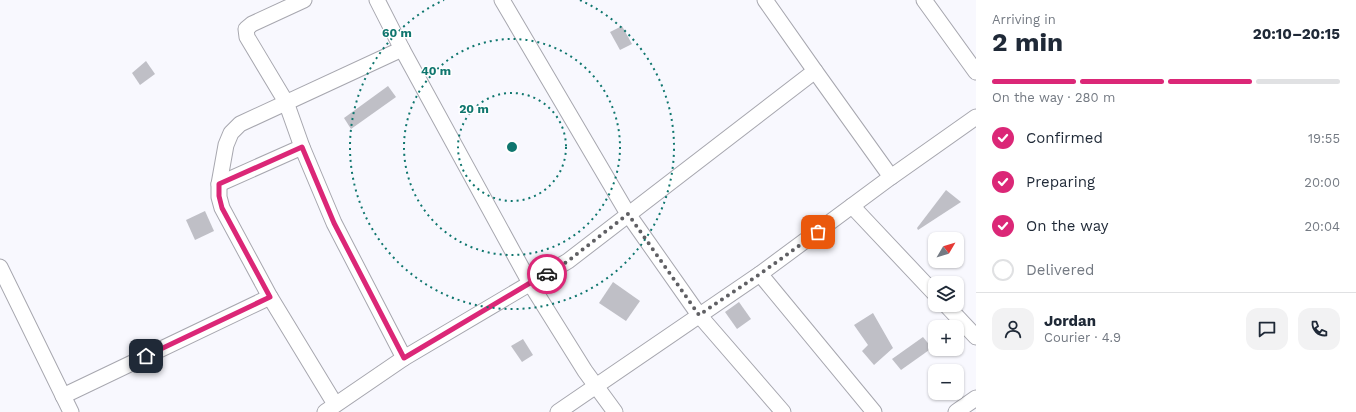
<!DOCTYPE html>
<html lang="en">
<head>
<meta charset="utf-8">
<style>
  body { margin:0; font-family:"Work Sans",sans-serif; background:#f2f2f3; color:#1f2937; height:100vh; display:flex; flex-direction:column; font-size:15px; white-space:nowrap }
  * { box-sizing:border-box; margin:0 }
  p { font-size:13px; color:#747a83 }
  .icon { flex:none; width:22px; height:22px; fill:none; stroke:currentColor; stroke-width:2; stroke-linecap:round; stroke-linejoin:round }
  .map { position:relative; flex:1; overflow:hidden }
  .details { display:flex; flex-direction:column; background:#fff; width:380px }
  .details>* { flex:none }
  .needle { width:26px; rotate:52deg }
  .tools { position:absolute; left:928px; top:232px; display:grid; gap:8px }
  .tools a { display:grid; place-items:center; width:36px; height:36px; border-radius:8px; background:#fff; box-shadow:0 1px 3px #0004; font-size:20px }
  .pin { position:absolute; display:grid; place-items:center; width:34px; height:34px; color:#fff; margin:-17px; border-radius:8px; box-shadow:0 2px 6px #0006 }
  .courier { position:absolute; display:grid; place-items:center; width:40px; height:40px; margin:-20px; border:3px solid #db2777; border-radius:50%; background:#fff; color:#222; box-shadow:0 1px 5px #0007 }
  .overview em { font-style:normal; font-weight:700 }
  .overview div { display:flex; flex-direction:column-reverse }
  .overview { display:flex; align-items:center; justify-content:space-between; height:68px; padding:0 16px }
  h1 { font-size:26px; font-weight:700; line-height:30px }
  .bar { display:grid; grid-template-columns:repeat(4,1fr); gap:6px 4px; align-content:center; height:48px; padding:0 16px }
  .bar i { height:5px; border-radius:3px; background:#e0e1e3 }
  .bar .current { background:#db2777 }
  .bar p { grid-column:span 4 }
  .line { display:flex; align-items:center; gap:10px; padding:0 16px; border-top:1px solid #e0e1e3 }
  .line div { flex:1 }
  .round { display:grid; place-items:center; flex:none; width:42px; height:42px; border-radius:12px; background:#f2f2f3 }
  ol { padding:0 16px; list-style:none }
  li { display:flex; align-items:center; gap:12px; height:44px }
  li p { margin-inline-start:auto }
  li .icon { padding:4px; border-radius:50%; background:#db2777; color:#fff; stroke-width:4 }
  li:last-child { color:#747a83 }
  li i { width:22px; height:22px; border:2px solid #e0e1e3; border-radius:50% }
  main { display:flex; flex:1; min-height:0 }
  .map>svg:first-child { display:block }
  .building { fill:#bfbfc6 }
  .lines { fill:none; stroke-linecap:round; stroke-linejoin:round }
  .street-casing { stroke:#a7a7af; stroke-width:17 }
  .street { stroke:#fff; stroke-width:15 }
  .done { stroke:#606064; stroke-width:4; stroke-dasharray:0 7.2 }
  .route { stroke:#db2777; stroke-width:5 }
  .ring { fill:none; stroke:#0f766e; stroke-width:2; stroke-dasharray:2 4 }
  .centre { fill:#0f766e; stroke:#fff; stroke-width:2 }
  .ring-label { font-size:12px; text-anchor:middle; font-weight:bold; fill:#0f766e; stroke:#fff; stroke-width:3; stroke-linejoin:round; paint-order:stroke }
</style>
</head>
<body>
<main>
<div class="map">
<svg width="976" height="412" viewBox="0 0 976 412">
  <rect width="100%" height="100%" fill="#f8f8fe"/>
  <g class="building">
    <path d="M622,26L632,44L620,50L610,32Z"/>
    <path d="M146,61L155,74L140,85L132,73Z"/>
    <path d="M388,86L396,97L351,129L344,118Z"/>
    <path d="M946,190L961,202L918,230L917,228Z"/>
    <path d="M205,211L214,231L195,240L186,220Z"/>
    <path d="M613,282L640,301L626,321L599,303Z"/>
    <path d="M739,302L751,319L737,329L725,312Z"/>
    <path d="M873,313L893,348L874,365L862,351L868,345L854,325Z"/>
    <path d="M923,337L932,348L901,370L892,359Z"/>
    <path d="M523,339L533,355L522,362L511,346Z"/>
  </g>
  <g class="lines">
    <defs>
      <g id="street">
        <path d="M304,0L252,24L246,29L247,37L286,102L302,147L334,223L404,358"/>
        <path d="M377,0L402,49L530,283L585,371L615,412"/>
        <path d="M502,0L628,214L699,315L783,412"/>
        <path d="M765,0L815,71L891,177"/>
        <path d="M924,0L976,72"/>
        <path d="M219,184L302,147"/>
        <path d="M852,206L935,294"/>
        <path d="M0,267L71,412"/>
        <path d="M760,274L874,412"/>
        <path d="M946,305L976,337"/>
        <path d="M63,396L270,297"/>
        <path d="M335,404L270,297L222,208L219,197V184L226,145L231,133L240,124L402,49"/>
        <path d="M325,412L404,358L568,261L815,71"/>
        <path d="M558,412L760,274L891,177L976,117"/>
        <path d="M956,412L976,398"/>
      </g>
    </defs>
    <use href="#street" class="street-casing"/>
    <use href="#street" class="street"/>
  </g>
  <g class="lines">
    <path class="done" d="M547,274L568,261L628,214L699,315L760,274L818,232"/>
    <path class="route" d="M146,356L270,297L222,208L219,196V184L302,147L334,223L404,358L530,283L547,274"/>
  </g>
  <g class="ring">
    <circle cx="512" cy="147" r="54"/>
    <circle cx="512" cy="147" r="108"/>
    <path d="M580 0A162 162 0 1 1 444 0"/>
  </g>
  <circle cx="512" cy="147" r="6" class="centre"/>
  <g class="ring-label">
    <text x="397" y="37">60 m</text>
    <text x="436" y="75">40 m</text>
    <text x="474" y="113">20 m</text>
  </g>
</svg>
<div class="tools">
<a><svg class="needle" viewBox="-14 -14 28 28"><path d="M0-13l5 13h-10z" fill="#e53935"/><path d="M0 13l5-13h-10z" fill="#747a83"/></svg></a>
<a><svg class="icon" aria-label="layers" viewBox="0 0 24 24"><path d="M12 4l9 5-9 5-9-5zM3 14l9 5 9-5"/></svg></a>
<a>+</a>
<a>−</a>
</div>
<div class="pin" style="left:818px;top:232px;background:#ea580c"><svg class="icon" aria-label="bag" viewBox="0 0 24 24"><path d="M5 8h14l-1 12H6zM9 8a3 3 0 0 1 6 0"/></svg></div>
<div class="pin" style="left:146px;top:356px;background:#1f2937"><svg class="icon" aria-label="home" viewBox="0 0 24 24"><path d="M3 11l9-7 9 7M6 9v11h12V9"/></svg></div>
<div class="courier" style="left:547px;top:274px"><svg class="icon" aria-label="car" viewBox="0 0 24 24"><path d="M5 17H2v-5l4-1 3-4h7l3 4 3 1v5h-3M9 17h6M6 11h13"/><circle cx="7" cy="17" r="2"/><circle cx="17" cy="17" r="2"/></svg></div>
</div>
<section class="details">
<div class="overview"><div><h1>2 min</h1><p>Arriving in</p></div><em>20:10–20:15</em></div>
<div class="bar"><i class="current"></i><i class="current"></i><i class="current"></i><i></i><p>On the way · 280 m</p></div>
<ol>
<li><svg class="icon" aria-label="check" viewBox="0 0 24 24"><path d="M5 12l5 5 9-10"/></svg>Confirmed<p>19:55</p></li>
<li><svg class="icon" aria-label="check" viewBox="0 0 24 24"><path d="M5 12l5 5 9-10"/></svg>Preparing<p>20:00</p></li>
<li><svg class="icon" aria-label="check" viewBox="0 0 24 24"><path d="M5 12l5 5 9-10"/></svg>On the way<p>20:04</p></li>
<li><i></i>Delivered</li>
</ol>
<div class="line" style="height:72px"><a class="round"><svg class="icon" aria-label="person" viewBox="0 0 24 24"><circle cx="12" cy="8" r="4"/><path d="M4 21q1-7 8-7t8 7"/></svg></a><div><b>Jordan</b><p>Courier · 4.9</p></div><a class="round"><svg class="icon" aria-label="chat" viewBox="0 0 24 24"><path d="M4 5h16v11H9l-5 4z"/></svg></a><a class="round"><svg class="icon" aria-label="phone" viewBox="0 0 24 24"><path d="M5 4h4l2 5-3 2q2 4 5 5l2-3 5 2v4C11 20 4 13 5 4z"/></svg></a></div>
</section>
</main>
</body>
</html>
